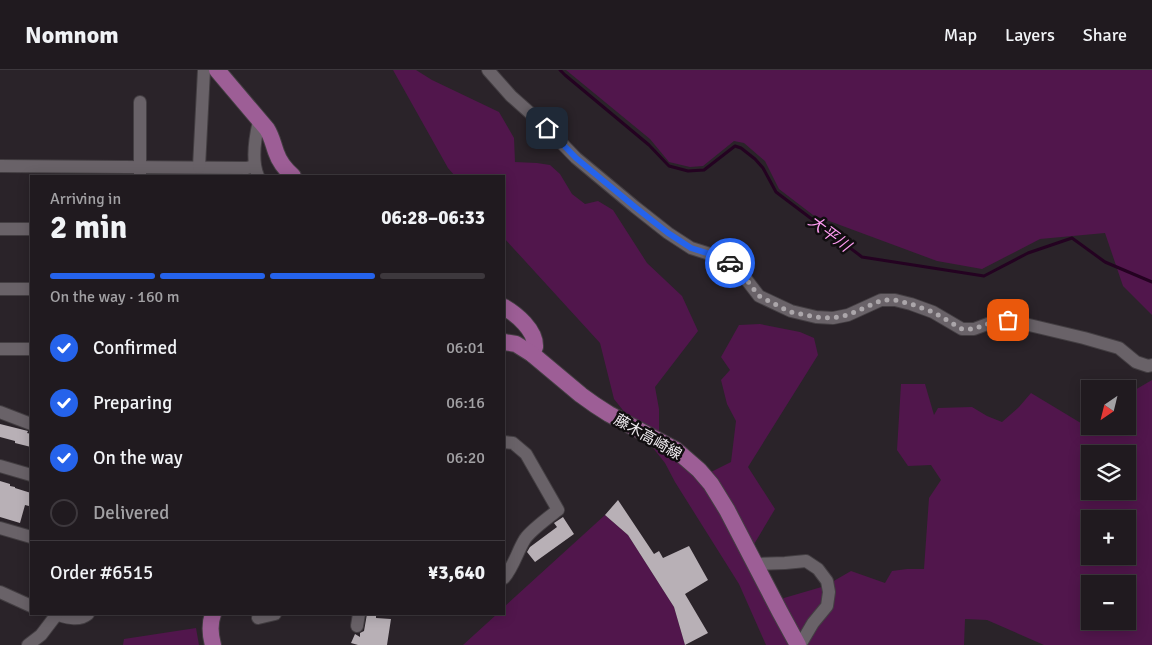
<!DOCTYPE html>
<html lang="en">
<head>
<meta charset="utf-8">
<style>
  body { margin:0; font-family:Signika,"Noto Sans JP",sans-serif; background:#2d272c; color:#f1f3f6; height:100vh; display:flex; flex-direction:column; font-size:19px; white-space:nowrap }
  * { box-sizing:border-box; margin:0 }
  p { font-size:16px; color:#a2a1a4 }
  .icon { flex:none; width:28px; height:28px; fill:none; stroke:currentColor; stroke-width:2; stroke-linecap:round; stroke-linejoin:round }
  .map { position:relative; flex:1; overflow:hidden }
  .drawer { position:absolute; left:30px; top:105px; width:475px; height:440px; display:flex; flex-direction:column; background:#201a1f; border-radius:0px; box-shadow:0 2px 12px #0003,0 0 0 1px #3d383d }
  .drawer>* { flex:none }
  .needle { width:32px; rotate:215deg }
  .tools { position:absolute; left:1081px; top:310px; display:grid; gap:10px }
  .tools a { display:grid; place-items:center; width:55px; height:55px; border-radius:0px; background:#201a1f; box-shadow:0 2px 12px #0003,0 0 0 1px #3d383d; font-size:25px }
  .pin { position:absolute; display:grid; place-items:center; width:42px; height:42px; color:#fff; margin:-21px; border-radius:10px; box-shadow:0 2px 8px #0006 }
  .courier { position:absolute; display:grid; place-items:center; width:50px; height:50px; margin:-25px; border:4px solid #2563eb; border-radius:50%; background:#fff; color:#222; box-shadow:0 1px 6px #0007 }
  .overview em { font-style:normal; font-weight:700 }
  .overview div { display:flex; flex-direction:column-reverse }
  .overview { display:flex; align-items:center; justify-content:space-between; height:85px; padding:0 20px }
  h1 { font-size:32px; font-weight:700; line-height:38px }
  .bar { display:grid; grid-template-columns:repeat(4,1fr); gap:8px 5px; align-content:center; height:60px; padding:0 20px }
  .bar i { height:6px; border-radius:4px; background:#3d383d }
  .bar .selected { background:#2563eb }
  .bar p { grid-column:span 4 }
  .line { display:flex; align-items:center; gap:12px; padding:0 20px; border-top:1px solid #3d383d }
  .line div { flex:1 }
  ol { padding:0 20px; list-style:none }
  li { display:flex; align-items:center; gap:15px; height:55px }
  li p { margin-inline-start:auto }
  li .icon { padding:5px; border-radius:50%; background:#2563eb; color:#fff; stroke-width:4 }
  li:last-child { color:#a2a1a4 }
  li i { width:28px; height:28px; border:2px solid #3d383d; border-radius:50% }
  header { display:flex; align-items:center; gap:30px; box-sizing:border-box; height:70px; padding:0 25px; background:#201a1f; border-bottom:1px solid #3d383d }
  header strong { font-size:24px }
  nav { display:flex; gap:28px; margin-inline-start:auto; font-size:18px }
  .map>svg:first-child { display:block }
  .green { fill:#51164c; fill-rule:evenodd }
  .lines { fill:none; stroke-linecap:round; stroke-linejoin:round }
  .stream { stroke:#240221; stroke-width:3 }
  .building { fill:#b8b0b6 }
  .minor-casing { stroke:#433e42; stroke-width:14 }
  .major-casing { stroke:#433e42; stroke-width:18 }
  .minor { stroke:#696268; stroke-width:12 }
  .major { stroke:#9d5e96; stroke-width:16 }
  .done { stroke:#aba6aa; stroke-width:5; stroke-dasharray:0 9 }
  .route { stroke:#2563eb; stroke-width:6 }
  .labels { text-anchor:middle; stroke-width:5; stroke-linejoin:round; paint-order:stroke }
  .street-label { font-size:15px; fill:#f0ecf0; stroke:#110e10 }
  .water-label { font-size:16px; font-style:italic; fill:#ff9cf2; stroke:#110e10 }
</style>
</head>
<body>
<header>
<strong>Nomnom</strong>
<nav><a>Map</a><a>Layers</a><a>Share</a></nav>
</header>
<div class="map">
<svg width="1152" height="575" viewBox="0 0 1152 575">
  <rect width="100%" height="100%" fill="#2a2329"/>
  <g class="green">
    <path d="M393,0H416L432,10L499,42L514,68L515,92L537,93L550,95L560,104L572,124L585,134L598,131L613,140L647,193L682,226L698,261L655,317L659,339V373L701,407L731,392L736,351L727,334L721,310L730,300L721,287L739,255L760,254L800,262L814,268L818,285L748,397L775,439L747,486L769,538L784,528L825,516L851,501L885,513L892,501L907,499H924L929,428L941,410L931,395L908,396L897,380L901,314H925L934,345L938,338L972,337L987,346L1002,352L1019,337L1031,323L1099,364V356H1128V324L1152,310V575H1044L987,550L965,549L964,575H766L739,514L675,412L665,393L614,329L600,273L504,168V106H455L448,98ZM1090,384H1128V421H1090ZM1090,449H1128V486H1090ZM1090,514H1128V551H1090Z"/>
    <path d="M566,0H1152V245L1123,216L1105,163L1040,169L982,199L937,191L813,145L779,119L765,91L744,73L734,71L703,96L690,97L669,92L650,69Z"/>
    <path d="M605,445L628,465L674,537L685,575H463L497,544H504V537Z"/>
    <path d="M196,558L199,575H123L124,569Z"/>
  </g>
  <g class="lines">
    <path class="stream" d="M560,0L565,5L649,75L669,96L688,101L704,100L735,76L741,78L755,89L763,98L776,122L862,187L984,206L1028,183L1072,168L1105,192L1152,212"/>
  </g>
  <g class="building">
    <path d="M0,354L28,361L27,363L31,364V377L15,373V371L0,367Z"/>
    <path d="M0,411L10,414V416L15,417V418L31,423V435H29V436L25,435L20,453L0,447Z"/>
    <path d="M618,430L654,484L659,481L663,488L689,476L708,510L685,524L708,563L685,575L674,537L628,465L605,445Z"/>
    <path d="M563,447L574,464L535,492L527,482L530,477L557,457L554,453Z"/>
    <path d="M367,544H376V548L391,549L387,575H358L351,573L355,564L360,567V563L364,561Z"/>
  </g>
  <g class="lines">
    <defs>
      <g id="minor">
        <path d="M488,0L511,26L547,58L576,88L635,137L668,163L691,178L713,185L729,193L739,200L759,226L791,241L816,247L833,248L848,245L881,230H895L911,234L933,242L962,259H974L990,253L1008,250L1084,268L1119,278L1136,292L1148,296L1152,295"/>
        <path d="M0,96L247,98L254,96"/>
        <path d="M199,97L204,0"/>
        <path d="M140,106V32"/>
        <path d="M258,106C251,90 255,68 259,51"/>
        <path d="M0,159H31"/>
        <path d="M0,219H31"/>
        <path d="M0,279H31"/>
        <path d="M0,342L31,354"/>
        <path d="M504,372L513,373L526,384L558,440C549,447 531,460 525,469C517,482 514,496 504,508"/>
        <path d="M0,396L31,405"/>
        <path d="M0,458L31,467"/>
        <path d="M755,494L785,493L806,491L818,499L827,511L829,522L827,536L813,553L800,575"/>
        <path d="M0,522L31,536"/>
        <path d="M55,544C66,547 78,552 88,544"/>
        <path d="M258,548L275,544"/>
        <path d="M357,556L359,544"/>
        <path d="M28,575L41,565L57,544"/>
      </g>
      <g id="major">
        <path d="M217,0L267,59C272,67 273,74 276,82C279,91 286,100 293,106"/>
        <path d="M504,237C516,244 536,260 535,277C534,279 533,282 532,284"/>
        <path d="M504,272L516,274L532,284L581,325L595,335L609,344L676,380L699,400L711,414L727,440L780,542L798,575"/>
        <path d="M213,544C209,555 210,564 213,575"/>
      </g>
    </defs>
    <use href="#minor" class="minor-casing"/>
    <use href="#major" class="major-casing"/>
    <use href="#minor" class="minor"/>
    <use href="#major" class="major"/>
  </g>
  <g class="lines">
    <path class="done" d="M730,193L739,200L759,226L790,242L816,247L833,248L848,245L882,230H895L911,234L933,242L962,259H974L990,253L1008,250"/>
    <path class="route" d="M547,58L576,88L635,137L668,163L691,178L713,185L730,193"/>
  </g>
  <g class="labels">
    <g class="street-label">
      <text transform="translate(648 367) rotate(30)" y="5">藤木高崎線</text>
    </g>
    <g class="water-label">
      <text transform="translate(830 163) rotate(37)" y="6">大平川</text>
    </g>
  </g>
</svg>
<div class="tools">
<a><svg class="needle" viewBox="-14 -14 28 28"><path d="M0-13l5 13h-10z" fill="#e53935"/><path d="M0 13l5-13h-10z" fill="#a2a1a4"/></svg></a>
<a><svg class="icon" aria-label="layers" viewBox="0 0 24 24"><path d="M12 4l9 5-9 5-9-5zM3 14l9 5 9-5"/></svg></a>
<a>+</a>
<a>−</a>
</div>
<div class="pin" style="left:1008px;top:250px;background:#ea580c"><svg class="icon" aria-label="bag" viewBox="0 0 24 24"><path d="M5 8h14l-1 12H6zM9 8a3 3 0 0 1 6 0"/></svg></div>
<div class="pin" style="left:547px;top:58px;background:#1f2937"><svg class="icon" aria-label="home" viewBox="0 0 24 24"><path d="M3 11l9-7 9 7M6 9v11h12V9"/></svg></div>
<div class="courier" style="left:730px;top:193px"><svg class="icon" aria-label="car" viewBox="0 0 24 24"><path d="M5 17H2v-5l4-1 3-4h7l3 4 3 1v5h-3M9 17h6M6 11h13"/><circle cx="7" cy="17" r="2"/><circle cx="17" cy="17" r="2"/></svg></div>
<section class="drawer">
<div class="overview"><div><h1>2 min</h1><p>Arriving in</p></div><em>06:28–06:33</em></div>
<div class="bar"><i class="selected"></i><i class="selected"></i><i class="selected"></i><i></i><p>On the way · 160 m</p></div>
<ol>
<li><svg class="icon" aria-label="check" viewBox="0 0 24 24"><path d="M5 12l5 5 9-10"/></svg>Confirmed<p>06:01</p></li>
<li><svg class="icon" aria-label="check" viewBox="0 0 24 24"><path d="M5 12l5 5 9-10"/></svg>Preparing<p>06:16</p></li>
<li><svg class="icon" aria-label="check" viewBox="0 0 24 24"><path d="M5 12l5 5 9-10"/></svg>On the way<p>06:20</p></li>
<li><i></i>Delivered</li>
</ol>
<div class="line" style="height:65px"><div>Order #6515</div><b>¥3,640</b></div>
</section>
</div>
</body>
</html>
